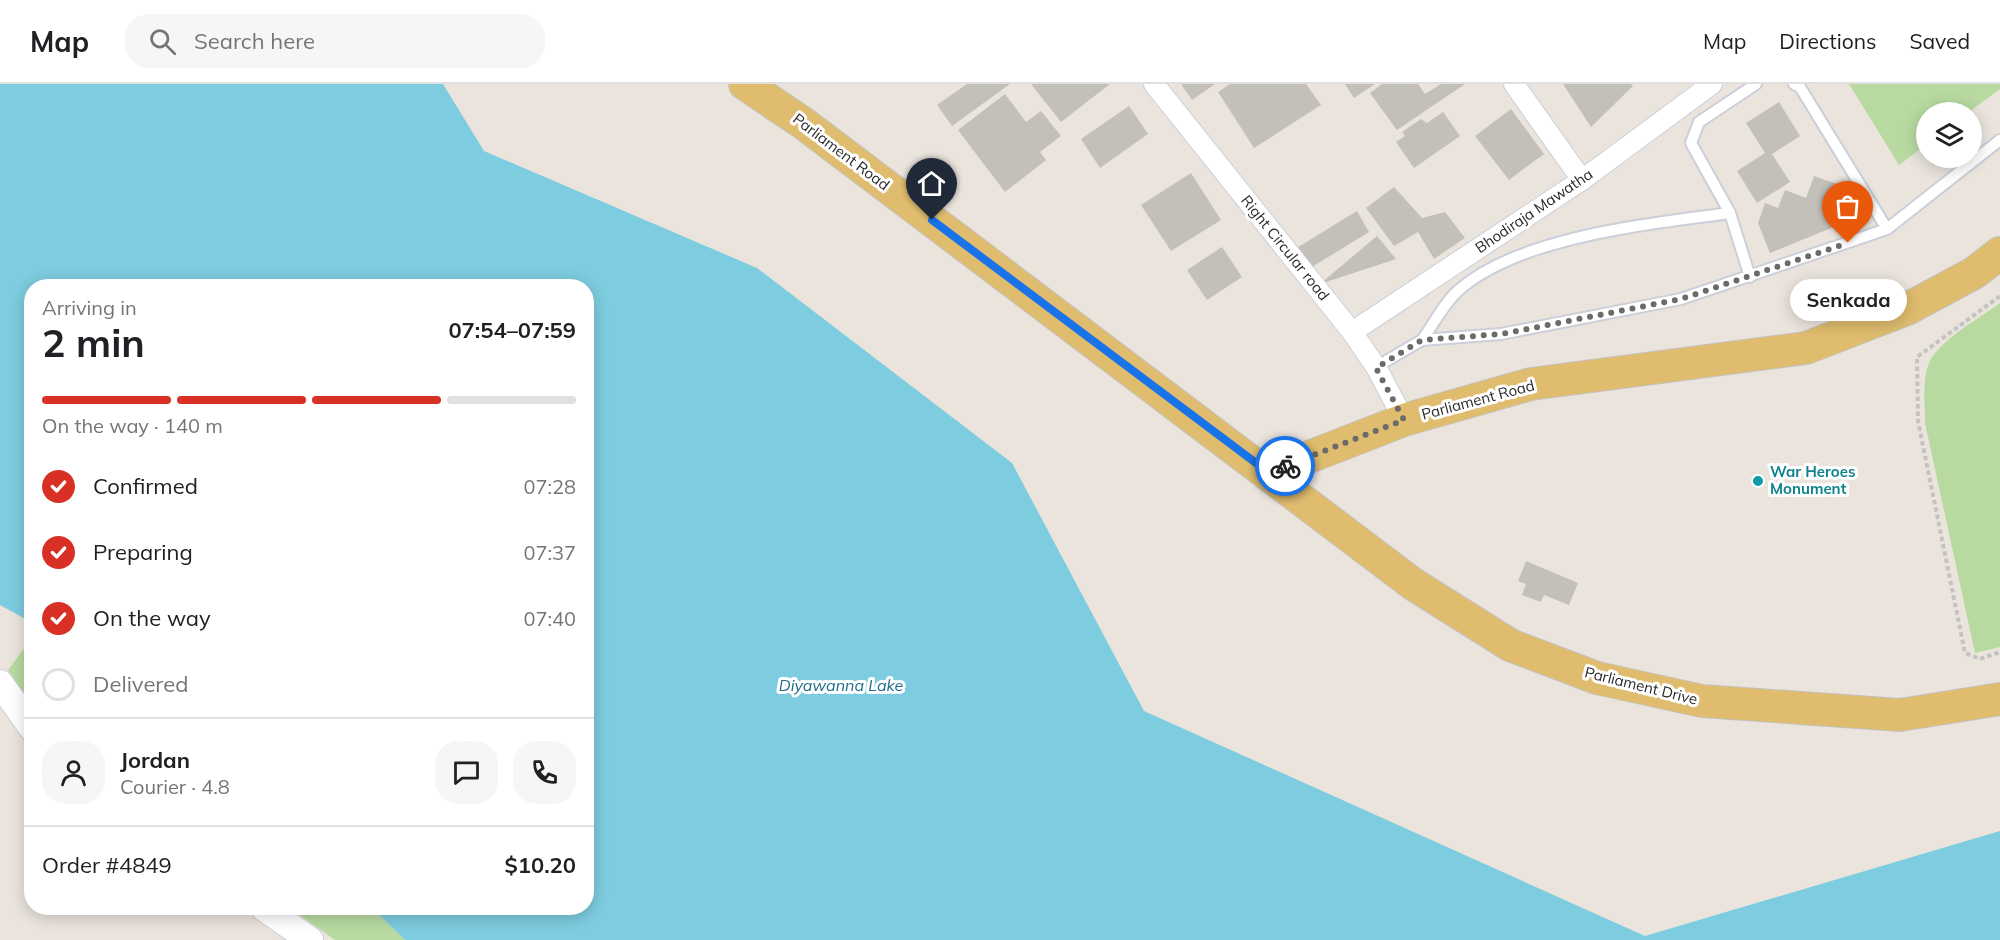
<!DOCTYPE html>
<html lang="en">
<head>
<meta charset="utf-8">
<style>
  body { margin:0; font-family:Mulish,sans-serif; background:#f6f6f6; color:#202124; height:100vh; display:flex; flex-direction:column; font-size:22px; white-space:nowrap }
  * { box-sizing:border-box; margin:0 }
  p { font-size:20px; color:#757577 }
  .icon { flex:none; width:33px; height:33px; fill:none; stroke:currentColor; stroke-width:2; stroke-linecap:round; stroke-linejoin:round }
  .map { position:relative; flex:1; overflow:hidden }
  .side { position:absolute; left:24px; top:195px; width:570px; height:636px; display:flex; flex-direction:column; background:#fff; border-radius:24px; box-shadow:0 3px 15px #0003 }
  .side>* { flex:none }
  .tools { position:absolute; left:1916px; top:18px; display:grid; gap:12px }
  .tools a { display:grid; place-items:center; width:66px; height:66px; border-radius:50%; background:#fff; box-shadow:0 3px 15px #0003; font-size:30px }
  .pin { position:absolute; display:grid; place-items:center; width:51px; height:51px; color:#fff; margin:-62px -26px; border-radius:50% 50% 50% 0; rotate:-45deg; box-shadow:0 0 6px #0007 }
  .pin .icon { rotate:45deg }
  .courier { position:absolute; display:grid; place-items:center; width:60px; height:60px; margin:-30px; border:4px solid #1a73e8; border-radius:50%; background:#fff; color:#222; box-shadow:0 2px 8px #0007 }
  .bubble { position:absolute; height:42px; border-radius:21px; background:#fff; box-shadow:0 3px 15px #0003; font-size:20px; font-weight:700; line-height:42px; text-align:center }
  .summary em { font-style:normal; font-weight:700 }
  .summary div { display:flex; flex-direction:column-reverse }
  .summary { display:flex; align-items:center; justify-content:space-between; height:102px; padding:0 18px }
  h1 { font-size:39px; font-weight:700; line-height:45px }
  .bar { display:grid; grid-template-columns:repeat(4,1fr); gap:9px 6px; align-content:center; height:72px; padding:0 18px }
  .bar i { height:8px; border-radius:4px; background:#e0e0e0 }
  .bar .on { background:#d93025 }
  .bar p { grid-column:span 4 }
  .line { display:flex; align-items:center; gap:15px; padding:0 18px; border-top:2px solid #e0e0e0 }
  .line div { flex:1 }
  .round { display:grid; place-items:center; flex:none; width:63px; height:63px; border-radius:24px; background:#f6f6f6 }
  ol { padding:0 18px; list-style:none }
  li { display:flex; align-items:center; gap:18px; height:66px }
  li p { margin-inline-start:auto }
  li .icon { padding:6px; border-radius:50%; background:#d93025; color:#fff; stroke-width:4 }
  li:last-child { color:#757577 }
  li i { width:33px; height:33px; border:3px solid #e0e0e0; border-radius:50% }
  header { display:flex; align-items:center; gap:36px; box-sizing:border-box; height:84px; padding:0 30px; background:#fff; border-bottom:2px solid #e0e0e0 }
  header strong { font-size:28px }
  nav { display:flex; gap:33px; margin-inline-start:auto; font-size:21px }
  .search { width:420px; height:54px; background:#f6f6f6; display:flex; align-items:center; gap:15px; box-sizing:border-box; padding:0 21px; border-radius:24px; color:#757577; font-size:22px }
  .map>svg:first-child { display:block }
  .green { fill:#b8daa1 }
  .water { fill:#7dccdf }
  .building { fill:#c3bfb9 }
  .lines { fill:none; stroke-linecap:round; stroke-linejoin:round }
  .service-casing { stroke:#cccfd9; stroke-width:14 }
  .minor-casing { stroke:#cccfd9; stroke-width:22 }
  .tertiary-casing { stroke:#cccfd9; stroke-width:28 }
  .primary-casing { stroke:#c3c3c3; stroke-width:34 }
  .path { stroke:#c3c3c3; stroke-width:4; stroke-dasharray:4.5 3; stroke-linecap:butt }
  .service { stroke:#fff; stroke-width:10 }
  .minor { stroke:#fff; stroke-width:20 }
  .tertiary { stroke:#fff; stroke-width:26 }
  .primary { stroke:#dfbc6e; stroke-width:32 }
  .done { stroke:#6d6b69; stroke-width:6; stroke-dasharray:0 10.8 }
  .route { stroke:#1a73e8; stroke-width:8 }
  .culture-dot { fill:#0f9aa8; stroke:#fff; stroke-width:2 }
  .labels { text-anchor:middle; stroke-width:6; stroke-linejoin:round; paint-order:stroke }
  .street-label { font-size:15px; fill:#2a2a2a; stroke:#fff }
  .culture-label { font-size:15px; font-weight:bold; fill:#0d838f; stroke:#fff; text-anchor:start }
  .water-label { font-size:16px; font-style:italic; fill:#1e6c89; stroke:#fff }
</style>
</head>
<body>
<header>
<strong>Map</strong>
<div class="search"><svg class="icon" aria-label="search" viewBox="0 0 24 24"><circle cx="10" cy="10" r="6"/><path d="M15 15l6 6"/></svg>Search here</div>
<nav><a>Map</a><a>Directions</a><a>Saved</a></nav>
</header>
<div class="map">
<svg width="2000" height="856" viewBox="0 0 2000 856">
  <rect width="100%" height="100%" fill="#eae4dd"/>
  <g class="green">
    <path d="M1849,0H2000V5L1969,28H1926V61L1899,81Z"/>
    <path d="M2000,219V563L1975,569L1925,339C1925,320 1922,296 1929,279C1939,256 1980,234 2000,219Z"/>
    <path d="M31,555V621L8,586Z"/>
    <path d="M290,824H372L405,856H335Z"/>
  </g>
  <path class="water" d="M0,0H443L484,67L757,184L1012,379L1144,627L1645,852L2000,747V856H405L372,824H586V202H32L31,538L0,521Z"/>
  <g class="building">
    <path d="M967,0H1010L952,42L937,21Z"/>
    <path d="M1031,0H1110L1061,38Z"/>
    <path d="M1181,0H1215L1192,16Z"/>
    <path d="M1230,0H1306L1321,21L1254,64L1218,8Z"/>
    <path d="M1345,0H1375L1354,14Z"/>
    <path d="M1382,0H1418L1425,10L1441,0H1465L1397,46L1370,9Z"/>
    <path d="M1563,0H1631L1633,2L1591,43Z"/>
    <path d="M1005,10L1026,38L1041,27L1061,52L1040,68L1046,76L1005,108L958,46Z"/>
    <path d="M1779,18L1800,52L1772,70L1790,98L1757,119L1737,87L1765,69L1746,39Z"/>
    <path d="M1129,22L1148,50L1100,84L1081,55Z"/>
    <path d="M1511,25L1544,70L1509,96L1475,52Z"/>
    <path d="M1443,28L1460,52L1414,84L1396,58L1405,52L1402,48L1421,35L1427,39Z"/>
    <path d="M1191,89L1221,136L1171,167L1141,121Z"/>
    <path d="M1814,92L1846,103L1858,133L1770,169L1758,139L1765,119L1778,124L1785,106L1806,114Z"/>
    <path d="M1394,103L1422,134L1445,128L1465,154L1434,175L1418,148L1394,162L1366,124Z"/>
    <path d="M1357,127L1369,148L1307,186L1295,165Z"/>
    <path d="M1377,152L1396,175L1320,200Z"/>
    <path d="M1222,163L1242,193L1207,216L1187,186Z"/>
    <path d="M1526,477L1578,499L1569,521L1544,511L1541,518L1522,511L1526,500L1518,497Z"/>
  </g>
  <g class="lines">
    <defs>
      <g id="service">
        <path d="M1794,0L1800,3L1887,145"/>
        <path d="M1730,129L1691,59L1699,38L1756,0"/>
        <path d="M1422,256C1434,240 1445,217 1460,205C1522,152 1650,140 1730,129L1750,193"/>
        <path d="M1376,283L1422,256L1501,250L1681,215L1887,145L2000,56"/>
      </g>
      <g id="minor">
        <path d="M1154,0L1352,248L1376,283L1404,336"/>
        <path d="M1514,0L1582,96"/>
        <path d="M1352,248L1582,96L1712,0"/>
      </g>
      <g id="tertiary">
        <path d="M0,599L32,644"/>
        <path d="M264,824L310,856"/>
      </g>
      <g id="primary">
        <path d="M745,0L803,39L1413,500L1510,561L1597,594L1702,617L1900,631L2000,615"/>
        <path d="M1268,389L1404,336L1531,300L1806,264L1907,225L1974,189L2000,169"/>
      </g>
    </defs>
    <use href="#service" class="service-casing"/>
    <use href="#minor" class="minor-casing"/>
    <use href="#tertiary" class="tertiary-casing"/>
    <use href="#primary" class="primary-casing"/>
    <path class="path" d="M2000,212L1917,273L1918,337L1965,569L1980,575L2000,568"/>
    <use href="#service" class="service"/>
    <use href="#minor" class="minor"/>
    <use href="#tertiary" class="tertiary"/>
    <use href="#primary" class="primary"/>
  </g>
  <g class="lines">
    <path class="done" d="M1285,382L1404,336L1376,284L1422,256L1502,250L1681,215L1848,159"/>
    <path class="route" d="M932,136L1268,388L1285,382"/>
  </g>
  <circle class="culture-dot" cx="1758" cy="397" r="6"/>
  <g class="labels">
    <g class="street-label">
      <text transform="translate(841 68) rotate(37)" y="5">Parliament Road</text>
      <text transform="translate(1534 127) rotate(-34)" y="5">Bhodiraja Mawatha</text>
      <text transform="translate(1285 164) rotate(51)" y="5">Right Circular road</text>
      <text transform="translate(1478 316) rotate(-15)" y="5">Parliament Road</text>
      <text transform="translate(1641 602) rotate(14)" y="5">Parliament Drive</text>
    </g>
    <g class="culture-label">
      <text x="1770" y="393">War Heroes<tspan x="1770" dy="17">Monument</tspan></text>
    </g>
    <g class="water-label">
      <text x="841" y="607">Diyawanna Lake</text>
    </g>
  </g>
</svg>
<div class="tools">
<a><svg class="icon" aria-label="layers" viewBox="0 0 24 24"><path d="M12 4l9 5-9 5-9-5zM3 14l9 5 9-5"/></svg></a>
</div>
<div class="pin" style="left:1848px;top:159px;background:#ea580c"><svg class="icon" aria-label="bag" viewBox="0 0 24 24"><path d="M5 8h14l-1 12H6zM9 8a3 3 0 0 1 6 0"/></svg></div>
<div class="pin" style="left:932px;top:136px;background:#1f2937"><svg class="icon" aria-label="home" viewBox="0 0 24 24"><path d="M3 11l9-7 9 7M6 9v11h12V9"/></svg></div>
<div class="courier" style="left:1285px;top:382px"><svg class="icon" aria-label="bike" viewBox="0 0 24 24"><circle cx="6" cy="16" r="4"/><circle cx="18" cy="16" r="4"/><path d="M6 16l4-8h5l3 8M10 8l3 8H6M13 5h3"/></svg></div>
<div class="bubble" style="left:1790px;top:195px;width:117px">Senkada</div>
<section class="side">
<div class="summary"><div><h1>2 min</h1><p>Arriving in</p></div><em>07:54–07:59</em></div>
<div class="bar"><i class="on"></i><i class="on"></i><i class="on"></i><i></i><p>On the way · 140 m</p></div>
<ol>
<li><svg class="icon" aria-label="check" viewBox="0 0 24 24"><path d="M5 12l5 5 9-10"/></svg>Confirmed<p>07:28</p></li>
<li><svg class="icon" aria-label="check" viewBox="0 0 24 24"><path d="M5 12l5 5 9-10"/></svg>Preparing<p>07:37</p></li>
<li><svg class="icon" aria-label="check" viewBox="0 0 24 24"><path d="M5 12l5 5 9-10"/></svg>On the way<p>07:40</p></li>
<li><i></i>Delivered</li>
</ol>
<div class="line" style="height:108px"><a class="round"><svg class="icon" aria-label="person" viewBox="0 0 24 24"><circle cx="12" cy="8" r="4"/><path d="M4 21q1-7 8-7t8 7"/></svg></a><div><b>Jordan</b><p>Courier · 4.8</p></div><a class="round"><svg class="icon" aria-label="chat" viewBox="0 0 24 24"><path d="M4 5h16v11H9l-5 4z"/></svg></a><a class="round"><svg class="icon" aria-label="phone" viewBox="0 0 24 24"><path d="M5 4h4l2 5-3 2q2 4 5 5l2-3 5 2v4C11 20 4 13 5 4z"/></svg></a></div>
<div class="line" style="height:78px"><div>Order #4849</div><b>$10.20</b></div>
</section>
</div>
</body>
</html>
